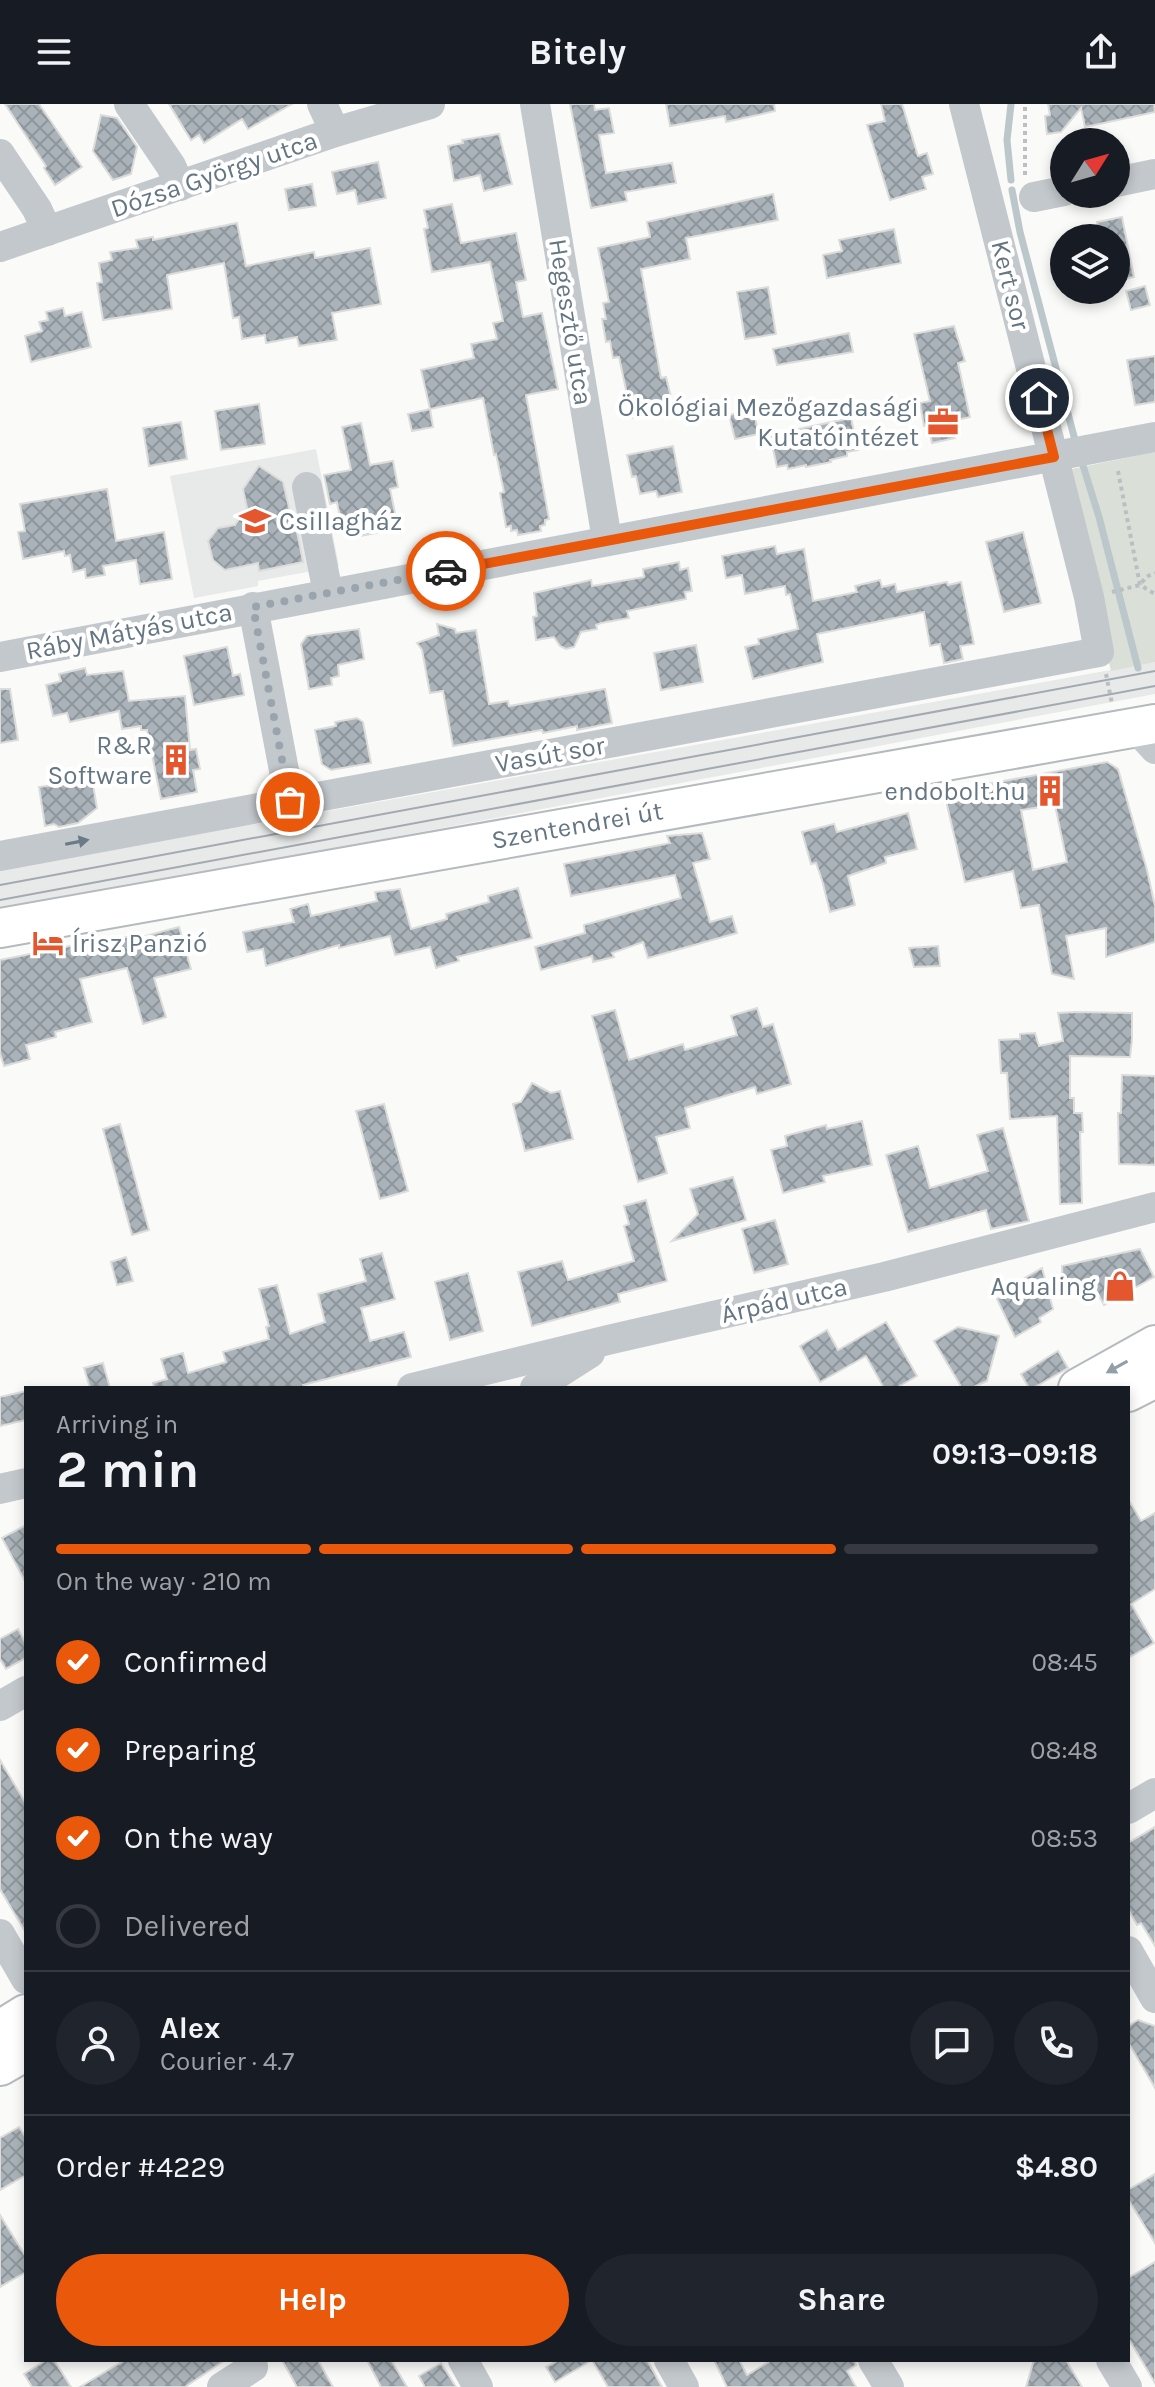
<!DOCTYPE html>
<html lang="en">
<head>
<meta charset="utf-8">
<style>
  body { margin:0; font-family:Karla,sans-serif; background:#20242c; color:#f1f3f6; height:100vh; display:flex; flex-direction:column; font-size:30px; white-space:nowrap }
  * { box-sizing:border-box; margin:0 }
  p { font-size:26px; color:#9ea1a6 }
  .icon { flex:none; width:44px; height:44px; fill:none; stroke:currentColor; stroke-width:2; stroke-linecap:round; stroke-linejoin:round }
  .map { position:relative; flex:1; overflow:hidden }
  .drawer { position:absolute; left:24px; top:1282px; width:1106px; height:976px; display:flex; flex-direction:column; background:#171b24; border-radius:0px; box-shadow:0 4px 12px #0003 }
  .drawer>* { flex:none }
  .needle { width:52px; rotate:53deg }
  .tools { position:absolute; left:1050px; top:24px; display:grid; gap:16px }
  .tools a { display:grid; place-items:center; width:80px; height:80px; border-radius:50%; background:#171b24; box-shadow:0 4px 12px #0003; font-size:40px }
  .pin { position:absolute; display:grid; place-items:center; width:68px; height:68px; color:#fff; margin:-34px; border:4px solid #fff; border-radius:50%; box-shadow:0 2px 8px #0007 }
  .courier { position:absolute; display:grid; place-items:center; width:80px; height:80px; margin:-40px; border:6px solid #ea580c; border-radius:50%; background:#fff; color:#222; box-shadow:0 2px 10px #0007 }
  .head em { font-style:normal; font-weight:700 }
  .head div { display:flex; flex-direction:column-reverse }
  .head { display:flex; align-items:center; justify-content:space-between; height:136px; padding:0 32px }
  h1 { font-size:52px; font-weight:700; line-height:60px }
  .bar { display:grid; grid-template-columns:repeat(4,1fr); gap:12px 8px; align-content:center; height:96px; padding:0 32px }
  .bar i { height:10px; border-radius:6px; background:#363941 }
  .bar .on { background:#ea580c }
  .bar p { grid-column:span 4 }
  .line { display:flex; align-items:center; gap:20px; padding:0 32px; border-top:2px solid #363941 }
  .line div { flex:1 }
  .round { display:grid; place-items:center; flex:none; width:84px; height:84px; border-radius:42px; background:#20242c }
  ol { padding:0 32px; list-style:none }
  li { display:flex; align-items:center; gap:24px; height:88px }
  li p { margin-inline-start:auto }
  li .icon { padding:8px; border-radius:50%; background:#ea580c; color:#fff; stroke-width:4 }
  li:last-child { color:#9ea1a6 }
  li i { width:44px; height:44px; border:4px solid #363941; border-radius:50% }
  .action { display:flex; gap:16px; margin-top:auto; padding:16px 32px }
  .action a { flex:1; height:92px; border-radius:48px; background:#ea580c; color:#fff; font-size:32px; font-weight:700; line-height:92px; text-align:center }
  .action a+a { background:#20242c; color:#f1f3f6 }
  header { display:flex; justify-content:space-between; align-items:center; height:104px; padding:0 32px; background:#171b24; font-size:36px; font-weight:700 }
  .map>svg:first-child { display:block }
  .built { fill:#e8e9e9 }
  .park { fill:#dadfd7 }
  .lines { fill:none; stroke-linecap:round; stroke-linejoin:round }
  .stream { stroke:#bbc7cb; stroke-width:7 }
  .building { fill:url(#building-cross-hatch); stroke:#dcdcda; stroke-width:2; fill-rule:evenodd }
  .major-casing { stroke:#b5babe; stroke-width:42 }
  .path { stroke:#bbbfc2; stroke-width:4; stroke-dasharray:4 4; stroke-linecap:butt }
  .minor { stroke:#c3c8cc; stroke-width:30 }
  .major { stroke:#fff; stroke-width:38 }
  .tram { stroke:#a2aab0; stroke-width:2 }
  .oneway { fill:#6a7a87 }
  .oneway2 { fill:#939fa8 }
  .done { stroke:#99a4ac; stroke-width:8; stroke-dasharray:0 14.4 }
  .route { stroke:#ea580c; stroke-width:10 }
  .labels { text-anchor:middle; stroke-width:8; stroke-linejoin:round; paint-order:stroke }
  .street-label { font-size:26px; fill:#657683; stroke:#fff }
  .poi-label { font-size:26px; fill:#657683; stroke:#fff; text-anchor:end }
</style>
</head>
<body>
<header><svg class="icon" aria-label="menu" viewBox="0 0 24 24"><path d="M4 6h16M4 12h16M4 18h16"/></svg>Bitely<svg class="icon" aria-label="share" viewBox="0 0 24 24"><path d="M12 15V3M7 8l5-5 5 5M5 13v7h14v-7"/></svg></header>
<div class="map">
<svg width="1155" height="2283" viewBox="0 0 1155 2283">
  <defs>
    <pattern id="building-cross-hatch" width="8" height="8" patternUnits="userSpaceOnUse" patternTransform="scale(2)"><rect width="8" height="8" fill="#aab3b9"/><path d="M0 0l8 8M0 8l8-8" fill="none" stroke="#8e969c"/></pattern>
  </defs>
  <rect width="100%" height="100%" fill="#fafaf8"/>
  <g class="built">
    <path d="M316,345L339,462L258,477V482L194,494L170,372Z"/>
    <path d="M1155,558V590L0,807V766Z"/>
  </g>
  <path class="park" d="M1155,348V558L1111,567L1067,366Z"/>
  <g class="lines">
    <g class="stream">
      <path d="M1011,0L1007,36L1011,76"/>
      <path d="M1012,86L1020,128L1076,340"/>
      <path d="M1081,355L1099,413L1138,564"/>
    </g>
  </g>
  <g class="building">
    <path d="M5,0H39L82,63L55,81L44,64L46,62Z"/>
    <path d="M169,0H292L248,25L242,15L204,39L199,31L191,36Z"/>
    <path d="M570,0H594L595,6L609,4L614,29L599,31L606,69L672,59L676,79L625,88L627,97L591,104Z"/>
    <path d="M666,0H774L775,7L726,18L725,12L670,22Z"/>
    <path d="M881,0H902L918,52L927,49L933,70L922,73L926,85L890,96L867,21L885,17Z"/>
    <path d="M1048,0H1154L1155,8L1085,23L1081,4L1061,28L1047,30L1045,12L1050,11Z"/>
    <path d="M101,11L117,14L137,43L131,70L113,76L93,47Z"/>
    <path d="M499,30L512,80L484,87L480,71L454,77L448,42L463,39L462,36Z"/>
    <path d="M378,58L386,94L358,100L355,86L337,90L332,68Z"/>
    <path d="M312,80L316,102L289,106L285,85Z"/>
    <path d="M773,90L778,116L686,134L690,155L641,165L661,274L666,273L673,301L648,306L649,310L632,314L619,253L613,254L610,237L606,238L602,215H606L603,199L609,198L598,144L650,133L647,118Z"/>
    <path d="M452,100L461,139L516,129L526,176L516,178L523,213L542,209L558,285L526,291L549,415L545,416V421L540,422L541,427L518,431L517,426L511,427V422L506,423L500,389L504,388L496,350L494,351L483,294L430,305L421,266L474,254L471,240L497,235L493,219L503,217L490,158L432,168L424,125L428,124L424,106Z"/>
    <path d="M1122,113L1134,173L1116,177V134H1100L1097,118Z"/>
    <path d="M237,119L246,162L314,148L315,154L370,144L381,200L332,209L337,236L299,242L297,233L266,239L265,231L242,235L239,213L233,214L224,159L167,171L172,205L103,216L97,179L102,178L99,159L112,156L110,148L138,144L136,136L153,133V136Z"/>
    <path d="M894,125L901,159L827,174L823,151L842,147L839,136Z"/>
    <path d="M1145,182L1150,201L1131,206L1126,187Z"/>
    <path d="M768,183L776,230L745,235L737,188Z"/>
    <path d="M63,204L65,212L82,208L91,243L31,258L25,232L42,227L39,218L48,216L46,208Z"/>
    <path d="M954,222L965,257L958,259L970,313L952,317L955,334L932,339L928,321L924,322L920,299L930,297L914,230Z"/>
    <path d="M849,229L853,248L777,261L773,245Z"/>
    <path d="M1155,252V298L1135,301L1127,256Z"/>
    <path d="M259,300L265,340L221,346L215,307Z"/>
    <path d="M430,305L433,323L412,327L408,310Z"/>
    <path d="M753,306L759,330L735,335L729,311Z"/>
    <path d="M851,314L858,346L847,348V352L830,356L831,358L806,363V361L788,365L787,361L777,363L770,331Z"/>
    <path d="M181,318L187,355L149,362L143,324Z"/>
    <path d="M361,319L370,361L393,357L398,383L390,385L397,419L380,422L381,428L360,432L359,426L343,429L337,398L330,400L324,371L351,366L342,323Z"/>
    <path d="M673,342L682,388L658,393L656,387L640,390L636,372L632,373L627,351Z"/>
    <path d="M259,362L283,378L291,412H294L303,458L259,467L258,459L225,466L213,456L208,437L218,424L235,421L247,404L243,385Z"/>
    <path d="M107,385L116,437L164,428L172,475L140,480L136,456L103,462L105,471L86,474L85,465L73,468L70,451L65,452L64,447L23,455L18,428L25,427L20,400Z"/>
    <path d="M1023,428L1041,499L1004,508L986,438Z"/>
    <path d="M775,442L777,450L804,445L813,497L857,488L855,482L880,476L882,483L895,480L897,488L947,478L948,481L961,478L974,540L960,542L963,555L944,559L940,540L930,542L924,508L817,530L823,558L753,575L745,543L759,540L758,535L798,525L790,490L786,491L785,482L745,490L742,471L726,474L722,452Z"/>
    <path d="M679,458L680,466L688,464L692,487L685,488L686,495L627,507L629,514L601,519L596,521L597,525L581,528L574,543L566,545L560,542L554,533L536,536L533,513L537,512L534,489L591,476L592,482L644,473L643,465Z"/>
    <path d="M437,520L455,525L456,529L476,526L489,600L508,597L509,602L605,585L612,619L577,626V622L543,629L542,626L453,642L443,587L430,589L422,546L417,539L439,531Z"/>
    <path d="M359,525L364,555L338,561L339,572L331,574L332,581L309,585L301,540L307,532Z"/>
    <path d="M696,541L703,578L661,586L654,549Z"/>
    <path d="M227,543L233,572L240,570L244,591L194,601L184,552Z"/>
    <path d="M85,564L87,571L123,567L129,597L185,592L190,646L196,645L200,665L193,666L197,688L161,695L147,626H141V622L122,625L119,607L70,618L67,609L53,612L46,581L61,577L59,570Z"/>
    <path d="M0,585H10L18,636L0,639Z"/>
    <path d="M357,614L363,618L371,659L331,666L322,660L315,626L336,622L335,618Z"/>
    <path d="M1107,658L1118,665L1147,766L1155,802V838L1106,853V824L1066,832L1074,875L1052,870L1039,801L1021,804L1013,767L965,778L944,688ZM1055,701L1067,758L1033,766L1021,706Z"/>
    <path d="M92,675L97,704L78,719L59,723L54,720L45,722L39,683Z"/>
    <path d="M908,709L917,745L885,753L886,759L848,772L855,801L830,808L822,776L816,759L811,760L802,728L834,720L837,728Z"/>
    <path d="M702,729L710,755L693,759L710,818L732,812L737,829L648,854L643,838L612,849L614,853L593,858L592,852L541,866L535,843L585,829L584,821L681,794L675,771L571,792L564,760L670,739L667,732Z"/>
    <path d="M518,784L532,834L457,853L459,857L436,864L430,843L395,851L390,832L339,844V841L266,862L263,845L247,848L243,828L294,818L290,805L308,800L311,812L377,797L375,788L400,785L411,825L447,815L446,810L489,798L488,792Z"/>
    <path d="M179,823L191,865L154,874L166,913L143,920L127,864L80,875L92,918L55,928L56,933L26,941L30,955L4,962L0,949V856L80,840L142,831V833Z"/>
    <path d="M938,842L940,862L914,863L909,844Z"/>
    <path d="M757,904L763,923L773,920L791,980L757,990L755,983L685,1004L690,1024L656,1033L667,1069L638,1078L592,912L615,906L629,956L683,940L685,946L737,931L731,912Z"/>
    <path d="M1076,908L1132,909V936L1130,953L1070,952V994H1074V1009H1082L1083,1028H1080L1082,1099L1060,1100L1057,1012L1010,1015L1007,969H1001L999,936L1020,935V930L1035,929L1039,942L1063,937L1058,909Z"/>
    <path d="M1122,971L1155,972V1061L1119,1060L1118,1009H1121Z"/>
    <path d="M532,979L551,989L560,987L573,1035L525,1047L513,1000L521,998Z"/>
    <path d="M384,1000L408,1087L380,1095L356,1007Z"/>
    <path d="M862,1017L872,1061L823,1072L825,1078L783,1089L771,1046L787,1042L785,1032L826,1021L827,1025Z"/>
    <path d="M120,1020L149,1126L132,1131L103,1025Z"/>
    <path d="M1003,1024L1029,1117L991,1125L986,1106L908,1128L886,1051L918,1042L930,1084L988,1067L977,1031Z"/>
    <path d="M733,1073L746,1116L672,1137L698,1110L690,1085Z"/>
    <path d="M646,1096L667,1177L618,1190L620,1198L532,1222L518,1168L562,1157L568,1176L634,1157L624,1122L629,1120L624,1102Z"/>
    <path d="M775,1116L788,1160L754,1169L742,1125Z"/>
    <path d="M1140,1145L1154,1173L1104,1201L1090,1175L1063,1190L1062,1162Z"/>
    <path d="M382,1149L395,1195L361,1204L370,1237L404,1228L411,1253L303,1281L304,1284H154L153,1279L167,1275L161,1255L183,1249L188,1269L226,1258L223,1248L269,1235L266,1223L269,1222L259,1185L277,1181L290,1230L325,1218L318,1190L366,1177L360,1155Z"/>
    <path d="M126,1153L133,1177L117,1181L111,1158Z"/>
    <path d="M1042,1164L1053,1205L1039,1214L1041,1218L1015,1233L997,1195L1020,1182L1018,1178Z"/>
    <path d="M468,1169L483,1227L450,1236L435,1178Z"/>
    <path d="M886,1218L917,1272L896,1284H884L866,1252L820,1278L800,1242L827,1226L838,1246Z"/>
    <path d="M958,1223L999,1232L987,1277L971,1284H962L934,1237Z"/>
    <path d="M1058,1247L1068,1264L1033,1284H1029L1021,1270Z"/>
    <path d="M103,1259L110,1284H90L84,1264Z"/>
    <path d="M26,1287V1316L0,1322V1293Z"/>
    <path d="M1128,1395L1141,1417L1155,1409V1485L1131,1500L1154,1539L1128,1554Z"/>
    <path d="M26,1421V1479L2,1434Z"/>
    <path d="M18,1525L26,1540V1554L6,1565L0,1555V1535Z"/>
    <path d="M0,1656L26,1700V1829L0,1785Z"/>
    <path d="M1155,1723V1842L1141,1819L1137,1821L1128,1805V1739Z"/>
    <path d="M1138,1916L1155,1922V1984L1128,1938V1922Z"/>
    <path d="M19,2023L26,2034V2071L0,2086V2034Z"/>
    <path d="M1155,2070V2139L1128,2095V2086Z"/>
    <path d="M0,2111L26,2153V2168L0,2183Z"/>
    <path d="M1155,2158V2279L1128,2234V2174Z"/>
    <path d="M46,2256H54L71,2283H32L24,2270Z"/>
    <path d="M125,2256H225L185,2283H80Z"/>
    <path d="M282,2256H318L333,2283H297Z"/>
    <path d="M367,2256H391L407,2283H381Z"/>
    <path d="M559,2256H647L662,2283H608L592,2256L555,2278L546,2263Z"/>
    <path d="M714,2256H739L747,2271L772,2256H855L856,2261L847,2267L856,2283H727Z"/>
    <path d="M1034,2256H1066L1082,2283H1026Z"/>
    <path d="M441,2259L456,2283H425L419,2272Z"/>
  </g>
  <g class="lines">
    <defs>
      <g id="major">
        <path d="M0,824L1155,620"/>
        <path d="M1078,1284L1155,1241"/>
        <path d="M1128,1288L1155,1274"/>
        <path d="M0,1926L26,1910"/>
        <path d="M0,1962L26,1947"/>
      </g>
    </defs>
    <use href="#major" class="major-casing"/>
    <g class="path">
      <path d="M1025,71V0"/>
      <path d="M1118,367L1140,481L1155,490"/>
      <path d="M1112,488L1140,481L1146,473L1155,469"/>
      <path d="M1106,570L1112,600"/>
    </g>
    <g class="minor">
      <path d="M129,0L171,62L180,82"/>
      <path d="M322,0L335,28"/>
      <path d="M535,0L607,436"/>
      <path d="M0,50L37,105L47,127"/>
      <path d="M1116,78L1155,70"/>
      <path d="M1034,93L1064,87"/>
      <path d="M0,143L335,28L430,0"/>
      <path d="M307,383L328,489"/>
      <path d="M253,503L290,698"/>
      <path d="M0,553L1155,333"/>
      <path d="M1135,623L1155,645"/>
      <path d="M0,752L1099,548L1089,493L964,0"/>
      <path d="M412,1284L612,1235L884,1173L1155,1103"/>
      <path d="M535,1284L590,1249"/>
      <path d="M0,1385L26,1379"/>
      <path d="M0,1602L26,1587"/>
      <path d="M1128,1705L1155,1689"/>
      <path d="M0,1830L26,1875"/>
      <path d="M1128,1847L1155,1894"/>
      <path d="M463,2256L478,2283"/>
      <path d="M669,2256L684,2283"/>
      <path d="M873,2256L889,2283"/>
      <path d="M1111,2256L1127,2283"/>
      <path d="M222,2283L253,2263"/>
    </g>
    <use href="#major" class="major"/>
    <g class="tram">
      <path d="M0,781L1155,567"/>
      <path d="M0,796L1155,582"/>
    </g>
  </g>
  <defs><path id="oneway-solid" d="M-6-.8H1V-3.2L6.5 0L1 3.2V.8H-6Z" transform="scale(2)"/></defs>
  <use class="oneway" href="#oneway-solid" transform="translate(77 738) rotate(-11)"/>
  <use class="oneway2" href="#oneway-solid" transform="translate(1117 1263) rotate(151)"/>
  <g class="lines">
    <path class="done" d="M290,698L253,503L446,467"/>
    <path class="route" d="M446,467L1054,353L1039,294"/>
  </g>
  <defs>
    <symbol id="office-bare" viewBox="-9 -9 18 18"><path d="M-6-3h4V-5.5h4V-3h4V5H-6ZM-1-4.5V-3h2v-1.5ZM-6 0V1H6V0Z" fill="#e4572e" stroke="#fff" stroke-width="2.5" paint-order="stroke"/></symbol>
    <symbol id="school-bare" viewBox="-9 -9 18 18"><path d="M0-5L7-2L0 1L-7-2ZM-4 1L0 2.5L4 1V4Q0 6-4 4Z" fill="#e4572e" stroke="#fff" stroke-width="2.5" paint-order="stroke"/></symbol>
    <symbol id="building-bare" viewBox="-9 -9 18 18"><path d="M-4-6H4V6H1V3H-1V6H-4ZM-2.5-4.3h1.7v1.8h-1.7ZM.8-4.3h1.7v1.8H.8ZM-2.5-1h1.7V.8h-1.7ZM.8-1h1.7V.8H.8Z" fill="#e4572e" stroke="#fff" stroke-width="2.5" paint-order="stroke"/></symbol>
    <symbol id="hotel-bare" viewBox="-9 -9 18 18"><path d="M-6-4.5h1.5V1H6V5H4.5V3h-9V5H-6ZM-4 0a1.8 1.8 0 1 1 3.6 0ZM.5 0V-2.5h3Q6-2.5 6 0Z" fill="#e4572e" stroke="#fff" stroke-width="2.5" paint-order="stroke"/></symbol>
    <symbol id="shop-bare" viewBox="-9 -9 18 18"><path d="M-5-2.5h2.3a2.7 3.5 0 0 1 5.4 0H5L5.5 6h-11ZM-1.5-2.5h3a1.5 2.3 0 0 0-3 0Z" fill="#e4572e" stroke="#fff" stroke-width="2.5" paint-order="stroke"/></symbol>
  </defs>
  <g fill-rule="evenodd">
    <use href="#office-bare" x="921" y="296" width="44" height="44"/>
    <use href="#school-bare" x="233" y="395" width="44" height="44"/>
    <use href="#building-bare" x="154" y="634" width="44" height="44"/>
    <use href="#building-bare" x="1028" y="665" width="44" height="44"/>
    <use href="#hotel-bare" x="26" y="817" width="44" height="44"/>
    <use href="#shop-bare" x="1098" y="1160" width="44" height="44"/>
  </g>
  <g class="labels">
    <g class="street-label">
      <text transform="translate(214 70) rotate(-19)" y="9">Dózsa György utca</text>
      <text transform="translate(1011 181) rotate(76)" y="9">Kert sor</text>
      <text transform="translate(571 218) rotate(81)" y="9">Hegesztő utca</text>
      <text transform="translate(129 527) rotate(-11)" y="9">Ráby Mátyás utca</text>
      <text transform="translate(550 650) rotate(-10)" y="9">Vasút sor</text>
      <text transform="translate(577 721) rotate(-10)" y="9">Szentendrei út</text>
      <text transform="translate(784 1196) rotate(-13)" y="9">Árpád utca</text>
    </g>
    <g class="poi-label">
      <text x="919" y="312">Ökológiai Mezőgazdasági<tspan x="919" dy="30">Kutatóintézet</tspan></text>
      <text x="279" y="426" text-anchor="start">Csillagház</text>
      <text x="152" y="650">R&amp;R<tspan x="152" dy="30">Software</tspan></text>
      <text x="1026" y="696">endobolt.hu</text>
      <text x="72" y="848" text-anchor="start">Írisz Panzió</text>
      <text x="1096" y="1191">Aqualing</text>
    </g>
  </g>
</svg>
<div class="tools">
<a><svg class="needle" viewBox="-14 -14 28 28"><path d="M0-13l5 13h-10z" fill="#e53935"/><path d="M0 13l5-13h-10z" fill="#9ea1a6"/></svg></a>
<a><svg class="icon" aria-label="layers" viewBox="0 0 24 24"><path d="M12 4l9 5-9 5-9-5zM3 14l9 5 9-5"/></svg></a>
</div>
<div class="pin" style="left:290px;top:698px;background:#ea580c"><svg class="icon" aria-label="bag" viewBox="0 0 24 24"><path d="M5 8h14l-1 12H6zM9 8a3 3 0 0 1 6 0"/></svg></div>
<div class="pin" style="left:1039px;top:294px;background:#1f2937"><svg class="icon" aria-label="home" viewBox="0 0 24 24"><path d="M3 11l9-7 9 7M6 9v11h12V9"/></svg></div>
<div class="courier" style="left:446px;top:467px"><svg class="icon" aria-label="car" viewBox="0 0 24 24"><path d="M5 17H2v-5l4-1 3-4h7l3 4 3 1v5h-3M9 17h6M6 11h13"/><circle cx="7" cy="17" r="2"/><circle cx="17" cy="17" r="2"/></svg></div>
<section class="drawer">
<div class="head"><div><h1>2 min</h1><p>Arriving in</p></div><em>09:13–09:18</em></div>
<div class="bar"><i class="on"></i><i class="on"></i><i class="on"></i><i></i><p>On the way · 210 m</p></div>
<ol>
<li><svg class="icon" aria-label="check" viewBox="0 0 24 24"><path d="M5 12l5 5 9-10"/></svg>Confirmed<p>08:45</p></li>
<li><svg class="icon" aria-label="check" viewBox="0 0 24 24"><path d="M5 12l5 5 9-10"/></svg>Preparing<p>08:48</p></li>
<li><svg class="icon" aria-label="check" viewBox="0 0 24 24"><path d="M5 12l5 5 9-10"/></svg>On the way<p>08:53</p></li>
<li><i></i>Delivered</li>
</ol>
<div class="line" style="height:144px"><a class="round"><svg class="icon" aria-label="person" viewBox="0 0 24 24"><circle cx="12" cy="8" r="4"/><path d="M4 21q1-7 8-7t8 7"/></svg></a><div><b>Alex</b><p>Courier · 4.7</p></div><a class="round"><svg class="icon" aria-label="chat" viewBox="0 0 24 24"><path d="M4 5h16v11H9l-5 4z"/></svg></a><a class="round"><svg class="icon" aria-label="phone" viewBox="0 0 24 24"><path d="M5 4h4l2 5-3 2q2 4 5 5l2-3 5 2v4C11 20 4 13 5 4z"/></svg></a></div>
<div class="line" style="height:104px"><div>Order #4229</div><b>$4.80</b></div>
<div class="action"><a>Help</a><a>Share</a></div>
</section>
</div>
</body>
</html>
